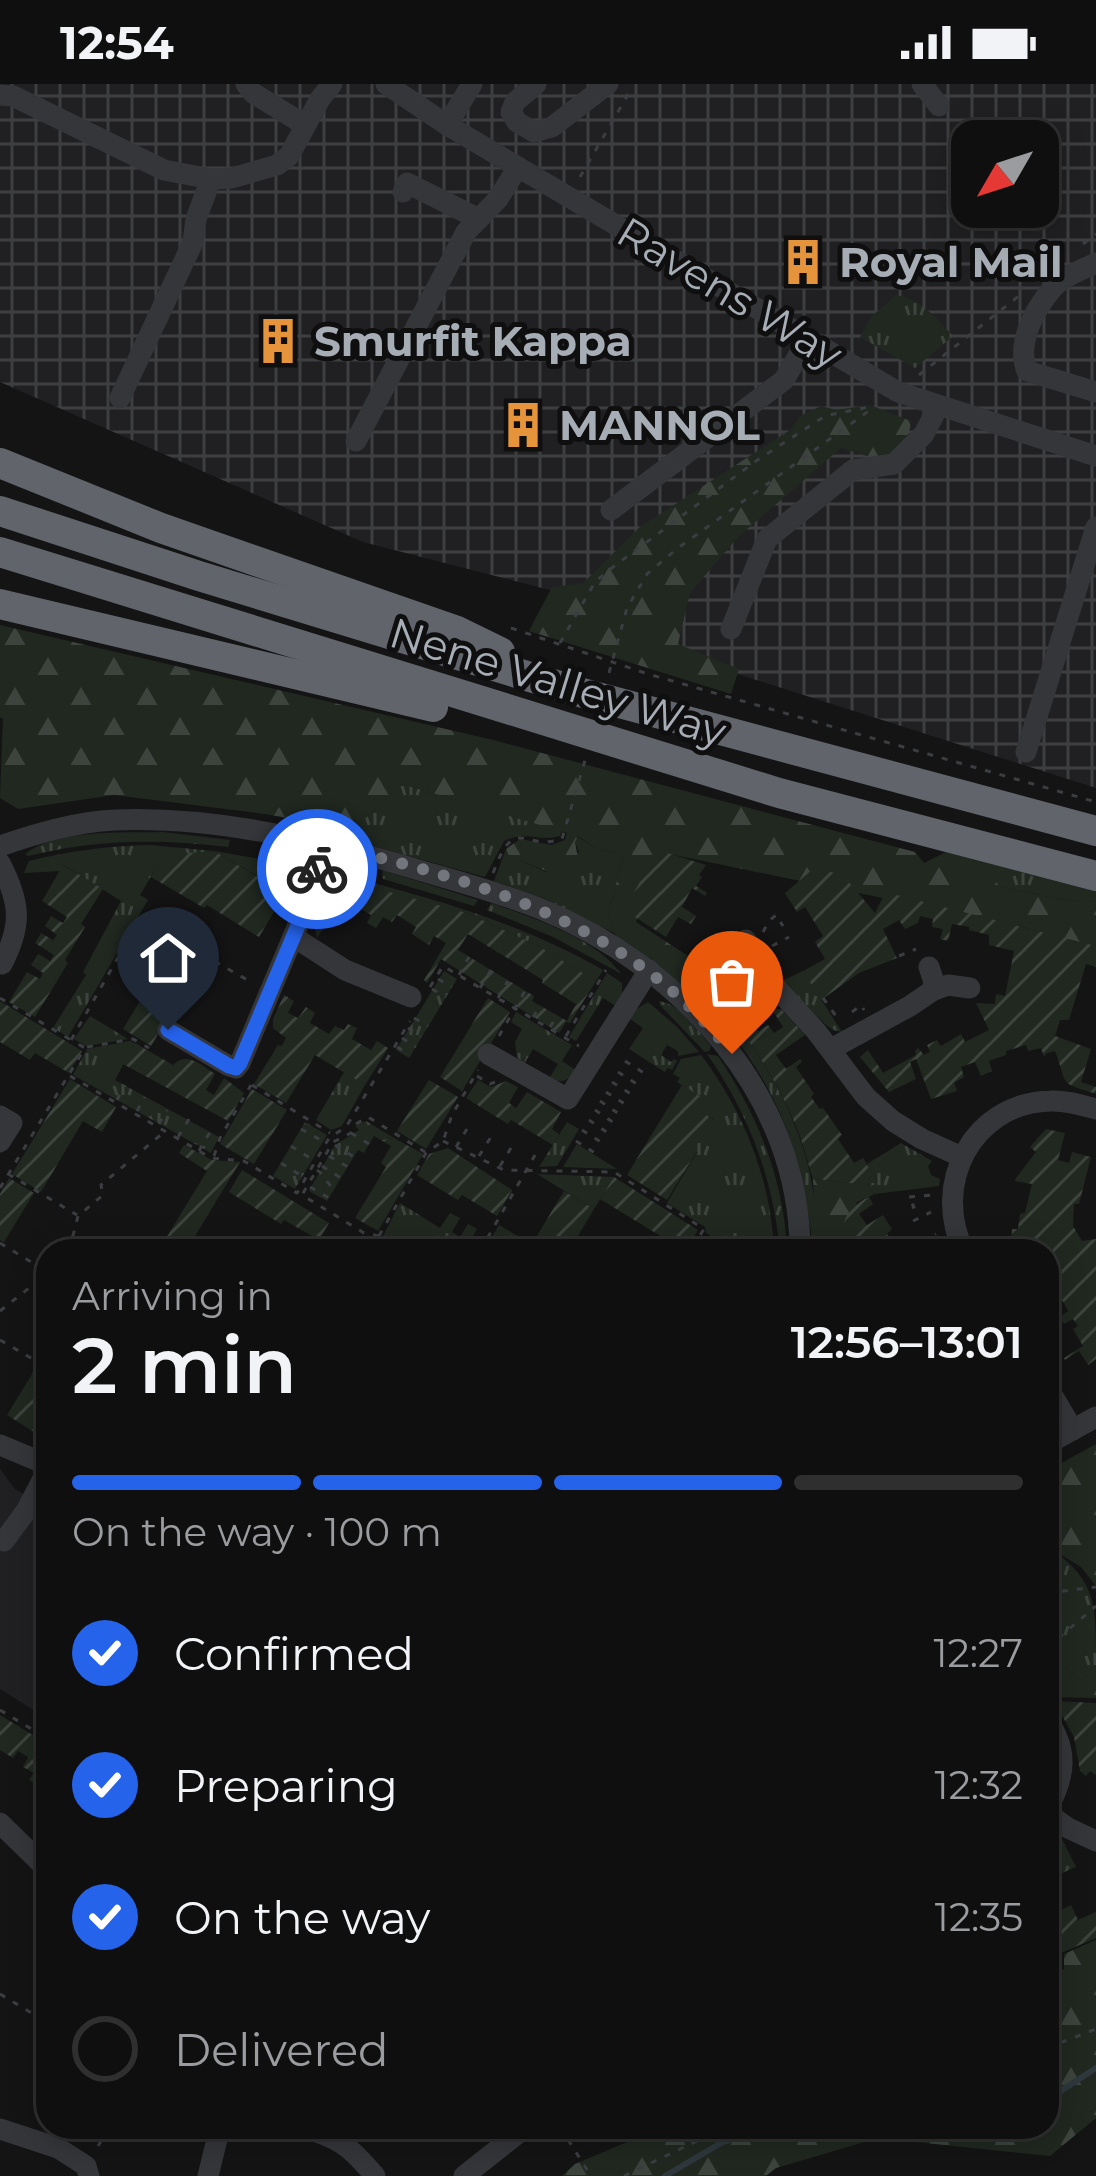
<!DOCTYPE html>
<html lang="en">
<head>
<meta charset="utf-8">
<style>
  body { margin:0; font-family:Montserrat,sans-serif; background:#181819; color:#f1f3f6; height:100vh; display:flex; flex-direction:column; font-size:45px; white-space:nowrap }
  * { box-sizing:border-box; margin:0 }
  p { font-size:39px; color:#9b9c9f }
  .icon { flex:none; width:66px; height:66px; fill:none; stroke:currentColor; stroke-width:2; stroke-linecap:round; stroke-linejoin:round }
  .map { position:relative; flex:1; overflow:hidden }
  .details { position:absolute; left:36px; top:1155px; width:1023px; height:900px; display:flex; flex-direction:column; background:#0f0f10; border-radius:36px; box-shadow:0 6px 30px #0003,0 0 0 3px #2f2f30 }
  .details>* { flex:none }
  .needle { width:78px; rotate:231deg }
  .buttons { position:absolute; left:951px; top:36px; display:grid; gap:24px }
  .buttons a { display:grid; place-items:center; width:108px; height:108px; border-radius:24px; background:#0f0f10; box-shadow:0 6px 30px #0003,0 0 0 3px #2f2f30; font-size:60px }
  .pin { position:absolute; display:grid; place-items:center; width:102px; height:102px; color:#fff; margin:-123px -51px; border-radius:50% 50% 50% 0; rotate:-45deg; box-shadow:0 0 12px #0007 }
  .pin .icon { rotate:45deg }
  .courier { position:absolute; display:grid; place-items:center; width:120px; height:120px; margin:-60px; border:9px solid #2563eb; border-radius:50%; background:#fff; color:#222; box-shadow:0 3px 15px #0007 }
  .head em { font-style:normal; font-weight:600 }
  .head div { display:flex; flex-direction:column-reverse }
  .head { display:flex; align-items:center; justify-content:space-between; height:204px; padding:0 36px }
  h1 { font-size:78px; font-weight:600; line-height:90px }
  .bar { display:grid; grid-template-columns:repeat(4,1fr); gap:18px 12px; align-content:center; height:144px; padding:0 36px }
  .bar i { height:15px; border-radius:9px; background:#2f2f30 }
  .bar .active { background:#2563eb }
  .bar p { grid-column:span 4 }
  ol { padding:0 36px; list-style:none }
  li { display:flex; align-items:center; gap:36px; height:132px }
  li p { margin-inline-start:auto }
  li .icon { padding:12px; border-radius:50%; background:#2563eb; color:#fff; stroke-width:4 }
  li:last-child { color:#9b9c9f }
  li i { width:66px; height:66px; border:6px solid #2f2f30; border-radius:50% }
  .status { display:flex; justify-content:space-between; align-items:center; height:84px; padding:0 60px; background:#0f0f10; direction:ltr }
  .status svg { height:33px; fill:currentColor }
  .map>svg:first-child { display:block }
  .built { fill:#202022 }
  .industrial { fill:url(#industrial-grid); fill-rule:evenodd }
  .grass { fill:url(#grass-tufts) }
  .forest { fill:url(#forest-firs) }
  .garden { fill:url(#garden-furrows); fill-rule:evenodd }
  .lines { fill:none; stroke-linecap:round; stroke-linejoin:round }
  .stream { stroke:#2e383d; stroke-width:6 }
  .path { stroke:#3b3d41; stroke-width:3; stroke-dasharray:6 9; stroke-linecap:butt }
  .minor { stroke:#35363a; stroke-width:21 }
  .highway { stroke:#61656b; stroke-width:30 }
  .done { stroke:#73777d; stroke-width:12; stroke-dasharray:0 21.6 }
  .route { stroke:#2563eb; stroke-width:15 }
  .labels { text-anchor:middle; stroke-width:10; stroke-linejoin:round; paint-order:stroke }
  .poi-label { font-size:42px; font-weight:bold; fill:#a6adb5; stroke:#0f0f10; text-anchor:start }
  .street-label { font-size:42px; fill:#a6adb5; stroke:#0f0f10 }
</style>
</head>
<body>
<div class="status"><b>12:54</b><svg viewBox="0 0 49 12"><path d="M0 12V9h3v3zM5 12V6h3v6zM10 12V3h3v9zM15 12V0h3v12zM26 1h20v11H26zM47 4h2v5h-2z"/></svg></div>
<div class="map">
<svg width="1096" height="2092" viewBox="0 0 1096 2092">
  <defs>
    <pattern id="industrial-grid" width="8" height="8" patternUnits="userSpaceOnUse" patternTransform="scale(3)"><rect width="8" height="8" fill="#202022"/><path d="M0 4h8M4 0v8" fill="none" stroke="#3d3e40"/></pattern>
    <pattern id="grass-tufts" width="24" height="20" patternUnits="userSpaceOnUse" patternTransform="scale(3)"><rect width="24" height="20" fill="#202820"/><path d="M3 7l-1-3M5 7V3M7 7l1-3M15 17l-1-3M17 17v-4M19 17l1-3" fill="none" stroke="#3d443e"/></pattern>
    <pattern id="forest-firs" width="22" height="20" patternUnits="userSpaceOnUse" patternTransform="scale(3)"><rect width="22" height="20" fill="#202820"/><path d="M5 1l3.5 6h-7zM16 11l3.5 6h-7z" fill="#3d443e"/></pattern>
    <pattern id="garden-furrows" width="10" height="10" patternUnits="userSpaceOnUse" patternTransform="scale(3)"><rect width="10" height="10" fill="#202820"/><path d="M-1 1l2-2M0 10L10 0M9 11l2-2" fill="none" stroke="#3d443e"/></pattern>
  </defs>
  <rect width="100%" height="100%" fill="#141415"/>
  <path class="built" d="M0,1385L15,1405L48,1423V1635L0,1605Z"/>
  <path class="industrial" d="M0,0H1096V704L731,588L604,520L363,458L0,298ZM972,57H1038V123H972Z"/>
  <g class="grass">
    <path d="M896,211C922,215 936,234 953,252L915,284L860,253L871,233Z"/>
    <path d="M402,700L562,747L560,752C539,758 525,746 504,757L485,793L344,754Z"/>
    <path d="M163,748L230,756L228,763C155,755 100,755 28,772L25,770C55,745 124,749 163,748Z"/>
    <path d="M577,752L598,766L613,768L623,775L608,829L614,849L543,814L494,797L506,765L510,772L546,788L579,768L575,758Z"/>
    <path d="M149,761L214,767L294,781L300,786L301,801L295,814L214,767L163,772L140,811L148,816L68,953L53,944L86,891L83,888L121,817L64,781L60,787L24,789L29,777C68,767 108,762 149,761Z"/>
    <path d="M972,775L1096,805V818L1060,815L1001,803Z"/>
    <path d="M382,786L478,816L474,822L383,795Z"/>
    <path d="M339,790C431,814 520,838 603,886L596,897L540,863L467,829L354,799L317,854L314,841L329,800Z"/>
    <path d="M491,819C528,832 598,855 620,889L551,852L487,826Z"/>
    <path d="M444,887L457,895L409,974L396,966Z"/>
    <path d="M803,887L842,948L833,946L826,941L782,897Z"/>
    <path d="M607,889L622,899V911L616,922L603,914L576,957L569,953Z"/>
    <path d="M659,917C682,921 697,945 711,962L709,967L705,968L660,921Z"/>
    <path d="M648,918L676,942L699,968L678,972V967L667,961L661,971L671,978L674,975L677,977L672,986L668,984L665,988L629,965L643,944L630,935L635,926Z"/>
    <path d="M516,928L572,961L562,977L577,987C568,996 562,1000 549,995L558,980L533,965L524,980L517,973L515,958L522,945L511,938Z"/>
    <path d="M90,932L128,955L86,962L74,955Z"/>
    <path d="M731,933C785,1004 820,1076 817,1167H813C805,1078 782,1011 725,941Z"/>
    <path d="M130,957L135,959L115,996L219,1053L211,1069L73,991L87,965Z"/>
    <path d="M707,970L718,972C758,1032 784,1095 787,1167H780C773,1094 749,1030 707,970Z"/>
    <path d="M701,971C744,1028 771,1095 774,1167H733L706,1149L705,1143L667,1119L697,1068L693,1065L714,1035L704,1030L710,1019L677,998L680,994L673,990L681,975Z"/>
    <path d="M344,988L365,1001L342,1042L331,1046L316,1036Z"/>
    <path d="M366,1037L394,1054L381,1056L374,1052L364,1069L358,1066L327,1117L309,1107L335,1061L359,1046L355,1042Z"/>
    <path d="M305,1038L327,1051L295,1105L273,1092Z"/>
    <path d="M567,1038L579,1045L557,1082L539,1083Z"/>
    <path d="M901,1059L932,1077L928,1082L931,1091L940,1095L939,1102L875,1110L867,1101L877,1097L867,1080Z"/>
    <path d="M577,1060L617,1085L563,1083Z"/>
    <path d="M537,1090L614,1093L594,1125Z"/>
    <path d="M400,1119L440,1144L450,1129L460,1134L452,1148L460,1153L468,1140L477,1145L469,1159L477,1165L476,1167L384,1165L381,1156Z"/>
    <path d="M499,1141L543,1167L491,1162L489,1167H484Z"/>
    <path d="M1047,1462C1096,1496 1096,1517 1096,1581L1081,1597L1047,1568Z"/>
    <path d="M1054,1750L1061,1753L1076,1783L1053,1793L1050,1788L1047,1789V1751Z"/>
  </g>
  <g class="forest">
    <path d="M870,321L911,337C909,358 898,366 880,376L841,364L738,453L690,509L678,560L739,585L731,610L529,547L552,503L583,499L640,443L790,346L800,332L821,322L836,326Z"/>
    <path d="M0,541L493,656L915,768L924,779L946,768L972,775L1001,803L1060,815L1096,818V864L1023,843L665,769L636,838L714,889L729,907L724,917L735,929L725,941L671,892L625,860L614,849L608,829L623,775L613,768L598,766L578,752L575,758L581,790L568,801L557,804L546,787L509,772L506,765L520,755L551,761L565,756L567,749L402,700L354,745L258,729L114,711L18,725L0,714L3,635L0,633Z"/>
    <path d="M813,1095L867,1101L875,1110L857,1118L840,1156L842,1167H817Z"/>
    <path d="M1096,1360V1502L1081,1483L1047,1462V1387Z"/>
    <path d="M1047,1568L1081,1597L1096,1581V1614L1047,1613Z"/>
    <path d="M1096,1856V2034L1050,2072L878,2054L776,2084L766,2092H562L575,2080L663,2043H1047V1890L1064,1885V1870Z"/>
  </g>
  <g class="garden">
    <path d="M658,766L706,781L699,791L702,793L696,802L707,809L705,812L692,804L682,823L696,832L691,840L678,833L666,853L624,826Z"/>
    <path d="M214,767L285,809L259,853L207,821L204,824L151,793L163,771Z"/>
    <path d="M63,781L103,805L81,840L85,843L65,876L68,879L35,933L9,918L27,888L40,895L43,889L31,881L38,870L50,877L54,871L35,859L41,849L53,856L57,851L45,842L51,832L63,839L67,833L42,817Z"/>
    <path d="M813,785L842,790L875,829L883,813L893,810L1096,862V883L1086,880L1069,936H1060L1055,952L1091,965L1081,998L1096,1003V1010C1057,997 1069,1004 1055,967L1047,969L1044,973L1041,964L1028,967L1026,961L1006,967V971L989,977L992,987L981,992L975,978L961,983L964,993L954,999L957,1007L931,1015L916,975L910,978L916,995L889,1008L860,973L868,966L883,989L916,971L915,967L918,964L924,971L930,968L927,961L937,956L941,962L961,950L965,958L989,946L976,919L995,920L996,910L1005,912L1014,867L989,861V851L969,846V843L952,840L948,857L940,855L943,845L932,843L933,835L920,832L918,839L905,845L899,836L883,845L897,874L859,889L821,916L803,887L825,875L815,858L823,852L805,823L797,828L785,809Z"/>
    <path d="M353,798L467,829L540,863L596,897L570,939L566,938L559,949L441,875L427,899L424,896L446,859L434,852L429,861L412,850L416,843L397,831L392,838L383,833L376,844L367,839L371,831L353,820L348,827L339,821ZM468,850L543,896L542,899L576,920L567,937L532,917L534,912L458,866Z"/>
    <path d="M169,859L201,878L151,962L123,945L148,904L144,901Z"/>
    <path d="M284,911L294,917L288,929L298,934L306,923L315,929L310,939L329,950L335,942L344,946L348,940L357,944L352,955L371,966L377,957L388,964L365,1001L315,971L286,1019L254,1000L278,961L282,962L286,954L273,944V935Z"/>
    <path d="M488,914L510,928L462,1007L440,993Z"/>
    <path d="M0,917L82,967L69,989L35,969L30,976L0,958Z"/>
    <path d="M742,924L758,947L768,941L774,949L783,943L773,927L776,925H781L805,951L776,971L786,985L800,975L802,978L796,983L814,1010L811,1013L820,1025L823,1024L842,1051L838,1055L854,1079L863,1074L877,1097L867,1101L813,1095C807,1077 803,1057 795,1040C779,1001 756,966 731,933Z"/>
    <path d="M135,959L173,981C187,967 201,981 215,990L206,1006L214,1011L224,994L244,1009L228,1037L123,980Z"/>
    <path d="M70,995L116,1023L102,1048L83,1037L41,1108L12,1090Z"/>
    <path d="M429,996L458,1013L426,1065L397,1047Z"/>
    <path d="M478,996L491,1003L506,997L518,1003L509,1019L516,1024L527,1008L561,1028L552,1045L559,1050L553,1061L511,1036L508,1040L466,1014Z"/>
    <path d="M682,1001L711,1019L705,1030L714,1036L694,1064L697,1067L667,1116L627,1091Z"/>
    <path d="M252,1005L287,1026L254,1080L220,1060Z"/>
    <path d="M1046,1045L1065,1049L1058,1076L1069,1079L1072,1068L1091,1073L1079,1120H1074L1073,1142L1082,1157L1096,1155V1275L1088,1281L1079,1267L1065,1276L1064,1274L1083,1262L1073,1245L1078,1242L1073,1235L1064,1240L1060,1233L1068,1227L1060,1212L1047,1220V1216L1053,1211L1047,1205V1167H1011L1012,1145H1018L1020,1130L1025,1129L1032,1100L1015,1097L1016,1094L1036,1068L1030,1063Z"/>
    <path d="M394,1054L423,1070L378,1147L355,1134L386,1083L381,1079L391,1062L381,1056Z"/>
    <path d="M184,1061L212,1076L240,1078L186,1167H134L142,1154L160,1164L207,1087L179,1069Z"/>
    <path d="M448,1064L512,1106L497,1132L462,1111L458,1116L417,1091L429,1070Z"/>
    <path d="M242,1086L329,1139L319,1156L284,1136L281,1140L229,1108Z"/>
    <path d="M614,1093L698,1146L685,1167L600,1115Z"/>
    <path d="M9,1094L34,1109L4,1158L0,1156V1110Z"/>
    <path d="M564,1107L594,1125L569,1167H543L532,1160Z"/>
    <path d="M869,1113L873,1120L859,1130L867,1141L883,1131L892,1145L887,1150L898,1167H842C838,1143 846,1123 869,1113Z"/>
    <path d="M37,1282L48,1289V1332L37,1350L7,1331Z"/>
    <path d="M1054,1617L1096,1619V1691L1090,1687L1086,1692L1080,1687L1074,1653Z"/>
    <path d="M0,1631L41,1656L37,1662L48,1669L47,1707L29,1696L34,1689L23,1683L28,1673L18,1667L13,1674L0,1666Z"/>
    <path d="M1047,1821L1052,1830L1071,1821L1078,1836L1096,1828V1854L1047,1875Z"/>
  </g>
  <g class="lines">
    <g class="stream">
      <path d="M1047,2016L1096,1984"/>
      <path d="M665,2092L721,2059L768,2043"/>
    </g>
    <g class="path">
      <path d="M580,93L630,7L632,8"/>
      <path d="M1083,160L1096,150"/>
      <path d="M919,291L1020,211"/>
      <path d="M511,544L648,590L1096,718"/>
      <path d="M560,559L595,498L613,483L756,377L825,332L873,322"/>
      <path d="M609,589L627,524L647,490L678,464L877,321"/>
      <path d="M493,789C516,728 522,768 562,755L586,673"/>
      <path d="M763,848L769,837L776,831L783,842"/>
      <path d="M772,862L789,853"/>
      <path d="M899,872L916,865"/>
      <path d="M459,891L469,873"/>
      <path d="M438,895L452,903"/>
      <path d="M430,903L443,882L579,962"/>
      <path d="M480,904L491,886"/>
      <path d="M432,905L446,913"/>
      <path d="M0,914L71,956"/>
      <path d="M498,914L508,897"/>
      <path d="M823,914L836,932"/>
      <path d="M852,928L861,921L864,926"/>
      <path d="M533,933L540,922"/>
      <path d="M414,934L428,942"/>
      <path d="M550,943L557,932"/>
      <path d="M408,944L421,953"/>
      <path d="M499,952L525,907"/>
      <path d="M566,952L606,886"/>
      <path d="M402,954L416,963"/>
      <path d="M87,963L133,955L149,964"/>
      <path d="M397,963L410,971"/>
      <path d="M625,977L647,991"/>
      <path d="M618,988L640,1002"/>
      <path d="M70,992L211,1074L244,1077L297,1109L329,1054L346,1043L410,937"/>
      <path d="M477,992L490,1000L495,998"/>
      <path d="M612,998L634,1012"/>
      <path d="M252,1001L330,1049"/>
      <path d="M606,1008L628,1022"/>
      <path d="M117,1016L125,1001"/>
      <path d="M600,1017L622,1032"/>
      <path d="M595,1026L617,1041"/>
      <path d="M137,1027L145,1013"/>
      <path d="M589,1036L611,1051"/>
      <path d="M159,1040L167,1026"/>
      <path d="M301,1045L326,1059"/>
      <path d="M582,1046L604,1060"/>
      <path d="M351,1049L369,1060"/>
      <path d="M178,1053L189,1035"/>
      <path d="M443,1057L504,1086L614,1088L704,1145L690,1167"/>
      <path d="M576,1057L598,1071"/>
      <path d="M335,1061L354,1073"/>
      <path d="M291,1062L315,1077"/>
      <path d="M456,1063L470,1040"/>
      <path d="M199,1067L210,1048"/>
      <path d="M214,1072L220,1054L251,1001"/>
      <path d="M329,1072L348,1083"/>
      <path d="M479,1072L491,1053"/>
      <path d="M281,1079L305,1094"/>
      <path d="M322,1082L341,1094"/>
      <path d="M500,1082L514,1059"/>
      <path d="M317,1086C325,1091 326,1100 335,1105"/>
      <path d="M8,1090L77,1131"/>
      <path d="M310,1103L329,1114"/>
      <path d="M0,1104L85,964L71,956L140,835L251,898"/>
      <path d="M912,1124L914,1123L908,1113L934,1111"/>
      <path d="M913,1137L931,1128"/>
      <path d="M379,1152L364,1149L302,1111L333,1058L351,1049L356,1040L368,1033L425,1068"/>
      <path d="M922,1158L936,1150"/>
      <path d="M0,1159L46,1187"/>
      <path d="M69,1167L78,1132L103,1111L101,1101L163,1049"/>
      <path d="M380,1167L379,1152L426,1069L443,1057L452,1031L478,986"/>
      <path d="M480,1167L535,1071"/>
      <path d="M0,1227L48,1189"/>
      <path d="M0,1256L48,1284"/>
      <path d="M1047,1509L1096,1503"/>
      <path d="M1047,1564L1096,1522"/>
      <path d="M0,1626L48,1655"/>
      <path d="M0,1910L48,1939"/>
      <path d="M1047,1964L1096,1945"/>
      <path d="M560,2043L591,2092"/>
      <path d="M98,2062L110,2043"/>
      <path d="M624,2092L726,2043"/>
    </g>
    <g class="minor">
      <path d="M246,0L253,9L305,41"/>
      <path d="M386,0L447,41L898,308L1096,372"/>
      <path d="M536,0L515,18L511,28L517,38L534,48L552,43L608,0"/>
      <path d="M922,0L939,22"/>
      <path d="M0,11L13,12L164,86L211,95L232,94L277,81L289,72L320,15L332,0"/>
      <path d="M447,41L472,0"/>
      <path d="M403,108L407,99L479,135"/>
      <path d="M1096,179C1082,186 1063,192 1052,205C1034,226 1016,260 1027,287L1096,308"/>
      <path d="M120,314L193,158L196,135L211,95"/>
      <path d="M356,357L466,148L498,115L518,83"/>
      <path d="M611,426L784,296L808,255"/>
      <path d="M731,545L767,455L853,386L894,380L924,350L938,323"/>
      <path d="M1026,668L1096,443"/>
      <path d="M0,762C38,749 75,738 115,736C211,732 311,755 402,781C448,795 496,807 541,825C680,882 800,1010 800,1167"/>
      <path d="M0,779C20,818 23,840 2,880"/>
      <path d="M294,853L345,886L411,913"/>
      <path d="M746,856L758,884L816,947L866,1013L893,1037L922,1055L962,1073"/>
      <path d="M723,902L748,885L758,884"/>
      <path d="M932,907L948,901L970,904"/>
      <path d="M168,946L229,982L236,984L240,979L311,810L322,760"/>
      <path d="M831,965L910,922L932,907L934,898L929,883"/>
      <path d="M488,970L568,1015L649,886"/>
      <path d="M0,1032L12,1039L0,1058"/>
      <path d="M964,1167C931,1101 972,1019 1050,1017C1065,1016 1081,1021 1096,1025"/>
      <path d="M1047,1302L1073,1346"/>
      <path d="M1047,1360L1096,1333"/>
      <path d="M0,1361L48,1381"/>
      <path d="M4,1457L26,1427L48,1385"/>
      <path d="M1047,1636C1069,1666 1065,1694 1047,1725"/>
      <path d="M1047,1729L1068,1744L1096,1757"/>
      <path d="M0,1739L48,1786"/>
      <path d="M301,2043C339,2054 350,2062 375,2092"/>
      <path d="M0,2045L58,2064L86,2082L89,2092"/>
      <path d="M208,2092L220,2043"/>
      <path d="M464,2092L526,2043"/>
    </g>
    <g class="highway">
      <path d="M0,379L161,444L457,547L500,568"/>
      <path d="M0,427L199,492L586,610L1096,747"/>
      <path d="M0,468L779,709L1096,792"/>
      <path d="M0,520L433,623"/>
    </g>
  </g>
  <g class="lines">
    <path class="done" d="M317,785L322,760C475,795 633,840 732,970"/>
    <path class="route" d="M168,946L229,982L236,984L240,979L308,818L317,785"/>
  </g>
  <defs>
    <symbol id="building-bare" viewBox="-9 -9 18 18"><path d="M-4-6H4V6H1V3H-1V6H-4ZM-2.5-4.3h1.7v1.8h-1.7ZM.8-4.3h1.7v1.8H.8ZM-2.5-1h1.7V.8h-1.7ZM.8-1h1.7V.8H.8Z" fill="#e6943b" stroke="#0f0f10" stroke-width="2.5" paint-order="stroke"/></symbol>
  </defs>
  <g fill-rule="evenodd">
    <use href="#building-bare" x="770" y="145" width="66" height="66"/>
    <use href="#building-bare" x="245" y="224" width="66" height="66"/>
    <use href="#building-bare" x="490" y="308" width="66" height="66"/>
  </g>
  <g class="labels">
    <g class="poi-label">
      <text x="839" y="193">Royal Mail</text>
      <text x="314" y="272">Smurfit Kappa</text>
      <text x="559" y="356">MANNOL</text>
    </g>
    <g class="street-label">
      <text transform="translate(730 209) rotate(31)" y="15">Ravens Way</text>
      <text transform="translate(558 598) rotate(17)" y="15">Nene Valley Way</text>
    </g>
  </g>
</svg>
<div class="buttons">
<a><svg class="needle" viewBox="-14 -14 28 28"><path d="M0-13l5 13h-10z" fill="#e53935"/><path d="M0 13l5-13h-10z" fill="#9b9c9f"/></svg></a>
</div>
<div class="pin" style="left:732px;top:970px;background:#ea580c"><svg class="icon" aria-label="bag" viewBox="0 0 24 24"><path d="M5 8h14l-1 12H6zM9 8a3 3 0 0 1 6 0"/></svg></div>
<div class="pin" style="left:168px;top:946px;background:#1f2937"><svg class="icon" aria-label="home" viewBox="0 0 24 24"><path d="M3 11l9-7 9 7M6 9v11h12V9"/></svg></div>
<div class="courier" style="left:317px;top:785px"><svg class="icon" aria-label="bike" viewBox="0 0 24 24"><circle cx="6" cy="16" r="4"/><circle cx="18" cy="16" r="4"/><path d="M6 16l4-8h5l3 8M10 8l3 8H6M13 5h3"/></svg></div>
<section class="details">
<div class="head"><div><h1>2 min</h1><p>Arriving in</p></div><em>12:56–13:01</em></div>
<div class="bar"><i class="active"></i><i class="active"></i><i class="active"></i><i></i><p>On the way · 100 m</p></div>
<ol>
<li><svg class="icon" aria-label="check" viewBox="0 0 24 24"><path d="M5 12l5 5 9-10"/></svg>Confirmed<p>12:27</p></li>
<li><svg class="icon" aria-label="check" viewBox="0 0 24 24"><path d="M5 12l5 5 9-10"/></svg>Preparing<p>12:32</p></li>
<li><svg class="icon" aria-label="check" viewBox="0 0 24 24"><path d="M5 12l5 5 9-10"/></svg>On the way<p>12:35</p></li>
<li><i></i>Delivered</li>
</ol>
</section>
</div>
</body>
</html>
